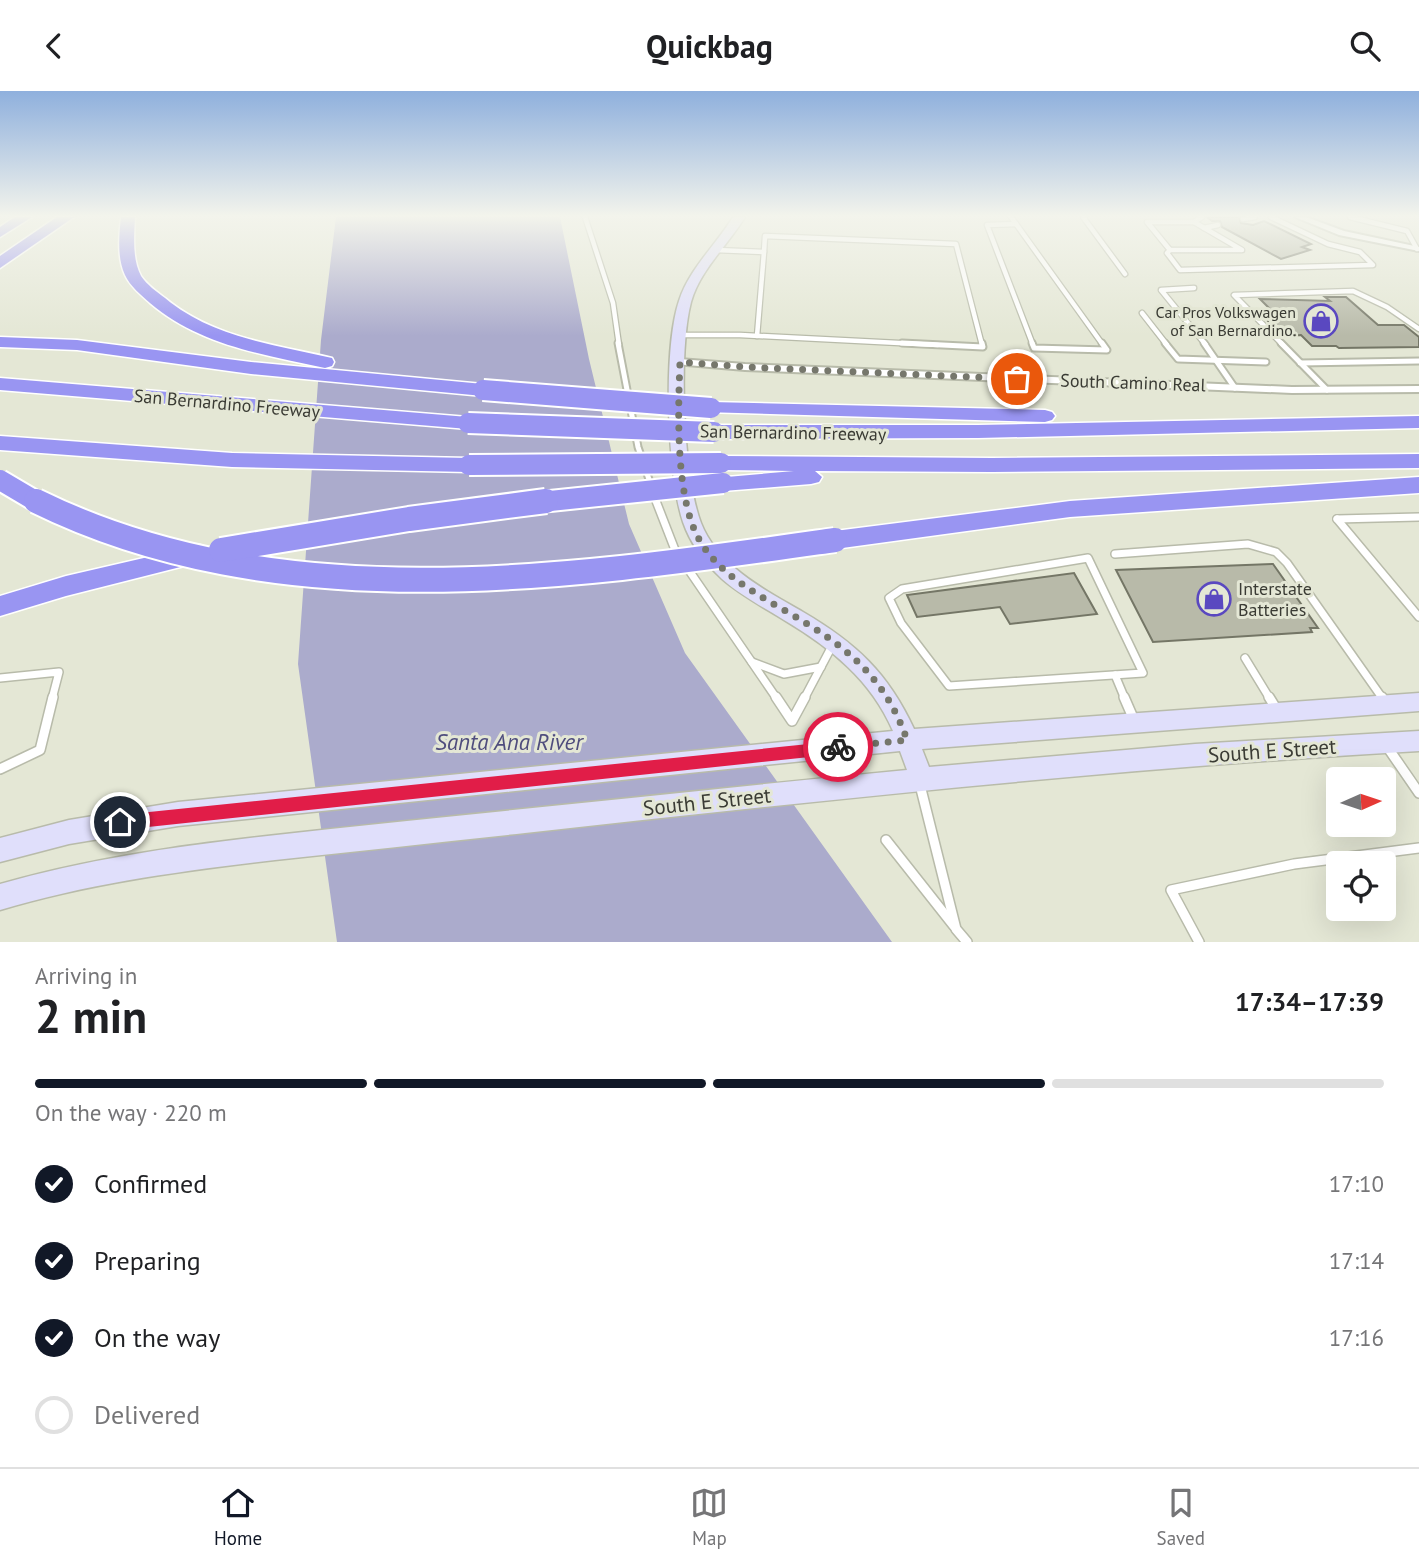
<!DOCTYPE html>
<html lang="en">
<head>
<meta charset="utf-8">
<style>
  body { margin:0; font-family:"PT Sans",sans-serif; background:#f2f2f2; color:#202124; height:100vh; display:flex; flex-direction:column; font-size:26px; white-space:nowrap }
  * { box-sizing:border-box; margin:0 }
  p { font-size:23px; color:#757577 }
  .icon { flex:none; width:38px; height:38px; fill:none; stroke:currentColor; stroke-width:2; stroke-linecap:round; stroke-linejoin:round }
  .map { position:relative; height:851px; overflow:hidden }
  .details { display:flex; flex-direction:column; background:#fff; flex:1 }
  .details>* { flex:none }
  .needle { width:46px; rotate:87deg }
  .fabs { position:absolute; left:1326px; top:676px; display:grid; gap:14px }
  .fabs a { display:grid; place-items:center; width:70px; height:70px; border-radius:7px; background:#fff; box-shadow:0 7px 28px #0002; font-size:35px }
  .pin { position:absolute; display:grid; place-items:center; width:60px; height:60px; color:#fff; margin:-30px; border:4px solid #fff; border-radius:50%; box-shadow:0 2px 7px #0007 }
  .courier { position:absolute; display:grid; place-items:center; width:70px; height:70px; margin:-35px; border:5px solid #e11d48; border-radius:50%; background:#fff; color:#222; box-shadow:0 2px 9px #0007 }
  .head em { font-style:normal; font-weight:700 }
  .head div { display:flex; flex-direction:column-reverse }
  .head { display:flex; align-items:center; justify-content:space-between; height:119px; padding:0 35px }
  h1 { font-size:46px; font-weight:700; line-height:52px }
  .bar { display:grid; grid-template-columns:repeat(4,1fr); gap:10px 7px; align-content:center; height:84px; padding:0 35px }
  .bar i { height:9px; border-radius:5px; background:#e0e0e0 }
  .bar .active { background:#111827 }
  .bar p { grid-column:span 4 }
  ol { padding:0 35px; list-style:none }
  li { display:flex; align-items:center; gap:21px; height:77px }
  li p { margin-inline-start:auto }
  li .icon { padding:7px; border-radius:50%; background:#111827; color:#fff; stroke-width:4 }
  li:last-child { color:#757577 }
  li i { width:38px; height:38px; border:4px solid #e0e0e0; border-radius:50% }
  header { display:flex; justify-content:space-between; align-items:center; height:91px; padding:0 35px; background:#fff; font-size:32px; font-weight:700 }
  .dock { display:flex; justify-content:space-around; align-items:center; height:98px; border-top:2px solid #e0e0e0; background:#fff; font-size:19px; color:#757577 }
  .dock a { display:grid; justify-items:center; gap:4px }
  .dock .active { color:#111827 }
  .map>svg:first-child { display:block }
  .water { fill:#ababcc }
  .building { fill:#b8baa9; stroke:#747666; stroke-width:2 }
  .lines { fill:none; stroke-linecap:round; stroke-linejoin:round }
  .lane-far3-casing { stroke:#b8bbaa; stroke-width:7 }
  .lane-far2-casing { stroke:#b8bbaa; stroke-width:9 }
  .lane-far1-casing { stroke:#b8bbaa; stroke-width:10 }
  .lane-casing { stroke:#b8bbaa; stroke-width:12 }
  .street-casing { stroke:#b8bbaa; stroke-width:4 }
  .secondary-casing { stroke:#b8bbaa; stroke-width:3 }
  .highway-casing { stroke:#fff; stroke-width:3 }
  .lane-far3 { stroke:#fff; stroke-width:4.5 }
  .lane-far2 { stroke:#fff; stroke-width:5 }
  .lane-far1 { stroke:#fff; stroke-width:7 }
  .lane { stroke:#fff; stroke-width:9 }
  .street { fill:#fff; fill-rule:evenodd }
  .secondary { fill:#e0dffb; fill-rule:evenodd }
  .highway { fill:#9995f2; fill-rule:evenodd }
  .highway-bridge-far1-casing { stroke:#fff; stroke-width:24; stroke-linecap:butt }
  .highway-bridge-casing { stroke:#fff; stroke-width:28; stroke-linecap:butt }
  .highway-bridge-far1 { stroke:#9995f2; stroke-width:20 }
  .highway-bridge { stroke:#9995f2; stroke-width:24 }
  .route { fill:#e11d48 }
  .done { stroke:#76776c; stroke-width:7; stroke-dasharray:0 12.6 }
  .labels { text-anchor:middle; stroke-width:6; stroke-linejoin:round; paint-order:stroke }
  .far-poi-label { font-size:16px; fill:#3a3b34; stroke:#e4e7d5; text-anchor:end }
  .street-label { font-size:18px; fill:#3a3b34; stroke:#e4e7d5 }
  .poi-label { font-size:18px; fill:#3a3b34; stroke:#e4e7d5; text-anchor:start }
  .near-street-label { font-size:21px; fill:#3a3b34; stroke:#e4e7d5 }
  .near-water-label { font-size:23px; font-style:italic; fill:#4f4d7d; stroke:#e4e7d5 }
</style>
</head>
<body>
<header><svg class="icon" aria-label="back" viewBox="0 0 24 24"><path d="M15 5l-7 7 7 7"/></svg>Quickbag<svg class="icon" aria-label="search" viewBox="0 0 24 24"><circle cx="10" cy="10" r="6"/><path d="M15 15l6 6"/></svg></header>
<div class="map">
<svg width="1419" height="851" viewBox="0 0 1419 851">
  <rect width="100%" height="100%" fill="#e4e7d5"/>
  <path class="water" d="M336,126H560L589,268L629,433L685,562L892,851H337L298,573L321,249Z"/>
  <g class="building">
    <path d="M1207,126H1239L1241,132L1253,134L1264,130L1311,153L1302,156L1310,159L1281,168L1222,136L1220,130H1212Z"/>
    <path d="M1325,206H1346L1378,234H1404L1419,246V256L1339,257L1336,255H1312L1301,244L1283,245L1264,226H1278L1260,208L1330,210Z"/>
    <path d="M1273,473L1318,537H1310L1312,541L1153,551L1116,479Z"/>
    <path d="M1074,482L1097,523L1010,533L1000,516L917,526L907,504Z"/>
  </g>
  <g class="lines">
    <defs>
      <g id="lane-far3">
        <path d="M585,126L613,212L619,254"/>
        <path d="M1011,126L1103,254"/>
        <path d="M1083,126L1125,183"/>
        <path d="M1202,126L1194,131H1147L1170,159L1167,162L1180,179L1373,174L1360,161L1328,153L1271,126"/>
        <path d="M1350,126L1407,140L1417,158"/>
        <path d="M1243,128L1255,126"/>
        <path d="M1016,133L987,134L1033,254"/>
        <path d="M1204,137L1218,134"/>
        <path d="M716,159L764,161L765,145L956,153L982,254"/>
        <path d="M1170,159H1242L1194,131"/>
        <path d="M1194,197L1161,199L1206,254"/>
        <path d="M1142,222L1167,254"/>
        <path d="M680,244H740L938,254"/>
        <path d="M757,245L764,161"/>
        <path d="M1283,254L1234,204L1353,200L1387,216L1419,238"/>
      </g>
      <g id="lane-far2">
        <path d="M618,252L638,356L657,412"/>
        <path d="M902,252L983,256L982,252"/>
        <path d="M1032,252L1034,257L1107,259L1102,252"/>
        <path d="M1165,252L1178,268L1266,271"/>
        <path d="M1204,252L1235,297"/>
        <path d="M1281,252L1327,299"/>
        <path d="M1300,272L1419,270"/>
      </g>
      <g id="lane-far1">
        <path d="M656,410L677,464"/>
        <path d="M1337,428L1419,526"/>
        <path d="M1337,428L1419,426"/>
        <path d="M1115,463L1248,453L1276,461L1287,472L1383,608"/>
        <path d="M1088,467L1143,582L949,595L901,532L889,507L902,498Z"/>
        <path d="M686,475L777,608"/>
        <path d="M1245,567L1270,608"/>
        <path d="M752,571L784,583L821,576"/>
        <path d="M1115,584L1125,608"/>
        <path d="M0,587L59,581L52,608"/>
        <path d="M804,608L832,555"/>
      </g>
      <g id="lane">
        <path d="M776,606L792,630L805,606"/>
        <path d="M1124,606L1134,629"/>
        <path d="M1269,606L1277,619"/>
        <path d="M1382,606L1385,611"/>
        <path d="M1388,657L1419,702"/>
        <path d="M0,678L40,659L53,606"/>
        <path d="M920,694L956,838L967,851"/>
        <path d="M886,749L954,835"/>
        <path d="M1199,851L1171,799L1294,773L1419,757"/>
      </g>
      <g id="street">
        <path d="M1295,126H1306L1344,140L1419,156V160L1339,144Z"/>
        <path d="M679,268L745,273L1292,296L1419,295V301L1292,302L745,279L675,273L674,271Z"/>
      </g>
      <path id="secondary" d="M733,126H745C728,154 700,179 691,211C678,260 683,385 701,432C708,450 722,467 736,478C757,496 781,508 803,521C856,552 888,582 914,638L1419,602V620L922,658L929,676L1195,653L1419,640V660C1120,677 823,709 525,742C442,751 358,760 275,769C182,780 90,792 0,819V793C132,755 271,745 407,730C574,713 740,695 907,679L900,660L178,735L69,753L0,771V747L69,729L178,711L893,640C871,589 831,557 784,529C763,516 740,504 722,488C706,473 690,452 683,431C667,383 663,258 679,210C689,178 716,154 733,126Z"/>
      <g id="highway">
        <path d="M15,126H32L0,146V136Z"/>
        <path d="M57,126H74L0,177V165Z"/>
        <path d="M121,126H135C134,145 132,168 141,185C147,194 157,201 165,207C213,247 273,253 332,267L334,271L332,275L325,277C264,264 199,254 150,212C141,204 130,195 125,184C117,167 119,145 121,126Z"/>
        <path d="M0,246L77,249L251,271L483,293L493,299L483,305L251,283L77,259L0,256Z"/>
        <path d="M0,287L468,326L475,327L478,332L475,337L468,338L0,299Z"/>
        <path d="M711,311L1045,319L1052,321L1055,325L1052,329L1045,331L704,321L701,317L704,313Z"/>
        <path d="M1419,325V337L978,347L714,348L707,346L704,341L707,336L714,334H978Z"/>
        <path d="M0,345L232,362L469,367L477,369L480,374L477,379L469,381L232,376L0,359Z"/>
        <path d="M1419,363V377L992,381L815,380L822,386L819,391L811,393L723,400L715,397L712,392L715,387L794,380L721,379L713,377L710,372L713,367L721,365L992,367Z"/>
        <path d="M1419,386V402L1070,426L835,458L827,455L823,449L827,443L835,440L1070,410Z"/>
        <path d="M200,454L208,457L212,463L208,469L66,505L0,525V505L66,485Z"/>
      </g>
    </defs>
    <use href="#lane-far3" class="lane-far3-casing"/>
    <use href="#lane-far2" class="lane-far2-casing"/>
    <use href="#lane-far1" class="lane-far1-casing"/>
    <use href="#lane" class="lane-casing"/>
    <use href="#street" class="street-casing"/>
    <use href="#secondary" class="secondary-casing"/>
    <use href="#highway" class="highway-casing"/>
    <use href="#lane-far3" class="lane-far3"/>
    <use href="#lane-far2" class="lane-far2"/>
    <use href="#lane-far1" class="lane-far1"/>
    <use href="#lane" class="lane"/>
    <use href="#street" class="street"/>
    <use href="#secondary" class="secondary"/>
    <use href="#highway" class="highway"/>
    <defs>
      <g id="highway-bridge-far1">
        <path d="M483,299L711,317"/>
        <path d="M468,332L714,341"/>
        <path d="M469,374L721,372"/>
        <path d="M0,389L39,412"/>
        <path d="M531,412L723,392"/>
      </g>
      <g id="highway-bridge">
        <path d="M36,410C282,531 574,486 835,449"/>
        <path d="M221,459L409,428L546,410"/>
      </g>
    </defs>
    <use href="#highway-bridge-far1" class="highway-bridge-far1-casing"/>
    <use href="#highway-bridge" class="highway-bridge-casing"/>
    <use href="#highway-bridge-far1" class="highway-bridge-far1"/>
    <use href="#highway-bridge" class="highway-bridge"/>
  </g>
  <linearGradient id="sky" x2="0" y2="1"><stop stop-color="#8fb0dd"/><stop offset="0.51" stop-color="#f3f4ec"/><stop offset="1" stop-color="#f3f4ec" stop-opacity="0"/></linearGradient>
  <rect width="1419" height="245" fill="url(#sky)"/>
  <path class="route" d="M838,650L845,656L838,663L120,739L115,737L113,731L115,726L120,724Z"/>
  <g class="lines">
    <path class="done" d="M838,656L907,649C889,596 856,563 809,534C771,510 724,490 700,450C675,408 678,320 680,271L745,276L1017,288"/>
  </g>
  <defs>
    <symbol id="shop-ring" viewBox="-11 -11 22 22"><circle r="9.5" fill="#e4e7d5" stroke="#5a48c0" stroke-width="1.5"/><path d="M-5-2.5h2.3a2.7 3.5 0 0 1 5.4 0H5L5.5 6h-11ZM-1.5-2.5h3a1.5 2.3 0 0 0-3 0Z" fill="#5a48c0"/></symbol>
  </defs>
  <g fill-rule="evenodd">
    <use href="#shop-ring" x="1302" y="211" width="38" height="38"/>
    <use href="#shop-ring" x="1195" y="489" width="38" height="38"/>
  </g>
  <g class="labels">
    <g class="far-poi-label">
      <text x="1296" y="227">Car Pros Volkswagen<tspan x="1296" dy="18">of San Bernardino.</tspan></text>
    </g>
    <g class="street-label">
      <text transform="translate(1133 292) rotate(2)" y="6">South Camino Real</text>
      <text transform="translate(227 313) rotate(5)" y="6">San Bernardino Freeway</text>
      <text transform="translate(793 342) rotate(1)" y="6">San Bernardino Freeway</text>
    </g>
    <g class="poi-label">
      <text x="1238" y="504">Interstate<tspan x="1238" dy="21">Batteries</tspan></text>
    </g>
    <g class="near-street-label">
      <text transform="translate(1272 660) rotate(-4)" y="7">South E Street</text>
      <text transform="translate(707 711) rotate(-6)" y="7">South E Street</text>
    </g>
    <g class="near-water-label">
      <text x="509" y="659">Santa Ana River</text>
    </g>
  </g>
</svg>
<div class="fabs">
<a><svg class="needle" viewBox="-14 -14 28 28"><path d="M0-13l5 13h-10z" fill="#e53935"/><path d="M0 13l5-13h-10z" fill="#757577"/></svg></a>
<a><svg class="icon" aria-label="locate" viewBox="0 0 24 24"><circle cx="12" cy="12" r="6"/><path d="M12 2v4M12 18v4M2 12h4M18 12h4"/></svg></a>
</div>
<div class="pin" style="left:1017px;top:288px;background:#ea580c"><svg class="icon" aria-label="bag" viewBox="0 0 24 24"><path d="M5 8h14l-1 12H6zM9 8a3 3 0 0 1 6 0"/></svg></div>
<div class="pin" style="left:120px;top:731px;background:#1f2937"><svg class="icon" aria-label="home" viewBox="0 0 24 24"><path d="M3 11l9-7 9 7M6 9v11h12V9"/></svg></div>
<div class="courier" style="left:838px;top:656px"><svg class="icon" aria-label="bike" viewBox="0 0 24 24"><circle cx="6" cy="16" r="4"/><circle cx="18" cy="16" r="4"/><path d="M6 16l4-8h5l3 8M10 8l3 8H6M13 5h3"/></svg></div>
</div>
<section class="details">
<div class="head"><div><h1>2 min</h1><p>Arriving in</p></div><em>17:34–17:39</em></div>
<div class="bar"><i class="active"></i><i class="active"></i><i class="active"></i><i></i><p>On the way · 220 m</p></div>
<ol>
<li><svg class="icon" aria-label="check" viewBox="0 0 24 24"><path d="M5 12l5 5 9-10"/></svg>Confirmed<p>17:10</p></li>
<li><svg class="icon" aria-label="check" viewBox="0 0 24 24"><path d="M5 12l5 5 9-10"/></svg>Preparing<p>17:14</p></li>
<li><svg class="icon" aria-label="check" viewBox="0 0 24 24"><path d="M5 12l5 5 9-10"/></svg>On the way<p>17:16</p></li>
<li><i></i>Delivered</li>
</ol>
</section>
<nav class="dock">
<a class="active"><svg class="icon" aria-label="home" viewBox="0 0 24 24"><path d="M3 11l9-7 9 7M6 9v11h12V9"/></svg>Home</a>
<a><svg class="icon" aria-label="map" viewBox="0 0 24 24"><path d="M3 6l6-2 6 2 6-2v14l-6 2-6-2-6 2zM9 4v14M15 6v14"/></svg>Map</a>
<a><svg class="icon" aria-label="saved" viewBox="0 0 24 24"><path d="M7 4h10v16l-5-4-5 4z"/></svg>Saved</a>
</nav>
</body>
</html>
